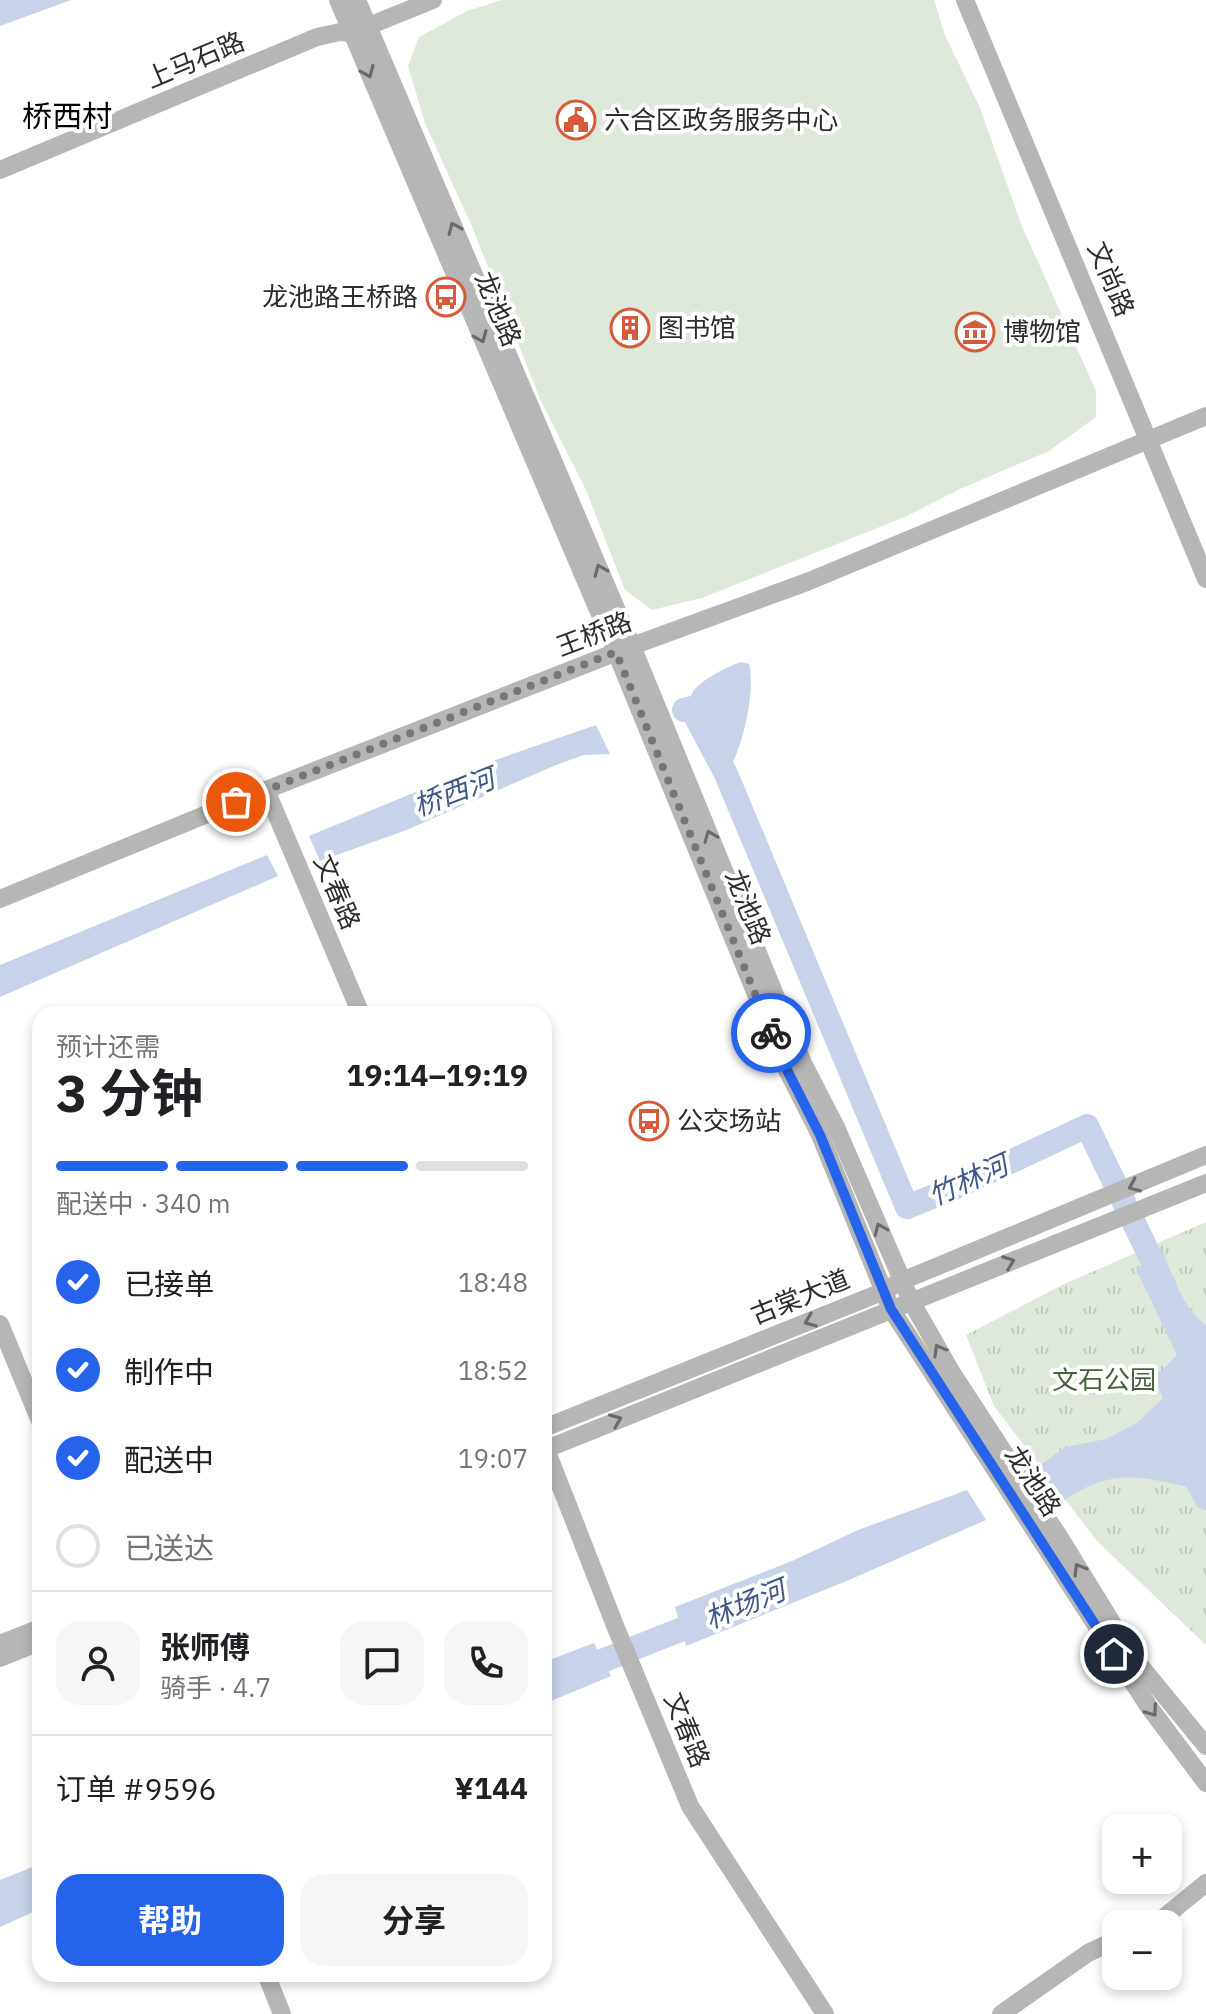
<!DOCTYPE html>
<html lang="zh">
<head>
<meta charset="utf-8">
<style>
  body { margin:0; font-family:"IBM Plex Sans","Noto Sans SC",sans-serif; background:#f6f6f6; color:#202124; height:100vh; display:flex; flex-direction:column; font-size:30px; white-space:nowrap }
  * { box-sizing:border-box; margin:0 }
  p { font-size:26px; color:#757577 }
  .icon { flex:none; width:44px; height:44px; fill:none; stroke:currentColor; stroke-width:2; stroke-linecap:round; stroke-linejoin:round }
  .map { position:relative; flex:1; overflow:hidden }
  .side { position:absolute; left:32px; top:1006px; width:520px; height:976px; display:flex; flex-direction:column; background:#fff; border-radius:24px; box-shadow:0 4px 12px #0003 }
  .side>* { flex:none }
  .fabs { position:absolute; left:1102px; top:1814px; display:grid; gap:16px }
  .fabs a { display:grid; place-items:center; width:80px; height:80px; border-radius:16px; background:#fff; box-shadow:0 4px 12px #0003; font-size:40px }
  .pin { position:absolute; display:grid; place-items:center; width:68px; height:68px; color:#fff; margin:-34px; border:4px solid #fff; border-radius:50%; box-shadow:0 2px 8px #0007 }
  .courier { position:absolute; display:grid; place-items:center; width:80px; height:80px; margin:-40px; border:6px solid #2563eb; border-radius:50%; background:#fff; color:#222; box-shadow:0 2px 10px #0007 }
  .head em { font-style:normal; font-weight:700 }
  .head div { display:flex; flex-direction:column-reverse }
  .head { display:flex; align-items:center; justify-content:space-between; height:136px; padding:0 24px }
  h1 { font-size:52px; font-weight:700; line-height:60px }
  .bar { display:grid; grid-template-columns:repeat(4,1fr); gap:12px 8px; align-content:center; height:96px; padding:0 24px }
  .bar i { height:10px; border-radius:6px; background:#e0e0e0 }
  .bar .current { background:#2563eb }
  .bar p { grid-column:span 4 }
  .line { display:flex; align-items:center; gap:20px; padding:0 24px; border-top:2px solid #e0e0e0 }
  .line div { flex:1 }
  .round { display:grid; place-items:center; flex:none; width:84px; height:84px; border-radius:24px; background:#f6f6f6 }
  ol { padding:0 24px; list-style:none }
  li { display:flex; align-items:center; gap:24px; height:88px }
  li p { margin-inline-start:auto }
  li .icon { padding:8px; border-radius:50%; background:#2563eb; color:#fff; stroke-width:4 }
  li:last-child { color:#757577 }
  li i { width:44px; height:44px; border:4px solid #e0e0e0; border-radius:50% }
  .cta { display:flex; gap:16px; margin-top:auto; padding:16px 24px }
  .cta a { flex:1; height:92px; border-radius:24px; background:#2563eb; color:#fff; font-size:32px; font-weight:700; line-height:92px; text-align:center }
  .cta a+a { background:#f6f6f6; color:#202124 }
  .map>svg:first-child { display:block }
  .park { fill:url(#park-tufts) }
  .garden { fill:#dee9db }
  .water { fill:#c8d2e8 }
  .lines { fill:none; stroke-linecap:round; stroke-linejoin:round }
  .river { stroke:#c8d2e8; stroke-width:24 }
  .secondary { stroke:#b6b6b6; stroke-width:18 }
  .oneway { stroke:#6a6a6a }
  .done { stroke:#767676; stroke-width:8; stroke-dasharray:0 14.4 }
  .route { stroke:#2563eb; stroke-width:10 }
  .labels { text-anchor:middle; stroke-width:8; stroke-linejoin:round; paint-order:stroke }
  .street-label { font-size:26px; fill:#2c2c2c; stroke:#fff }
  .poi-label { font-size:26px; fill:#2c2c2c; stroke:#fff; text-anchor:start }
  .park-label { font-size:26px; fill:#45643e; stroke:#fff }
  .water-label { font-size:28px; font-style:italic; fill:#415987; stroke:#fff }
  .quarter-label { font-size:30px; fill:#000; stroke:#fff }
</style>
</head>
<body>
<div class="map">
<svg width="1206" height="2014" viewBox="0 0 1206 2014">
  <defs>
    <pattern id="park-tufts" width="24" height="20" patternUnits="userSpaceOnUse" patternTransform="scale(2)"><rect width="24" height="20" fill="#dee9db"/><path d="M3 7l-1-3M5 7V3M7 7l1-3M15 17l-1-3M17 17v-4M19 17l1-3" fill="none" stroke="#bfc8bc"/></pattern>
  </defs>
  <rect width="100%" height="100%" fill="#fff"/>
  <path class="park" d="M1206,1222V1645L1097,1541L994,1406L966,1335L1062,1285Z"/>
  <path class="garden" d="M502,0H934L945,35L980,108L1021,224L1096,391V417L1049,451L960,489L905,517L702,598L652,610L625,590L586,490L540,399L473,229L425,123L408,66L419,37L467,11Z"/>
  <g class="water">
    <path d="M0,0H71L0,26Z"/>
    <path d="M741,662L749,664C756,691 742,753 726,774C719,767 710,759 706,750C699,738 687,710 691,696C694,683 728,666 741,662Z"/>
    <path d="M596,725L610,754L584,755L556,765L404,831L320,861L309,836L481,765Z"/>
    <path d="M267,855L278,876L0,997V965Z"/>
    <path d="M1163,1252C1173,1278 1183,1308 1206,1325V1476L1188,1487C1134,1474 1107,1470 1060,1503L1037,1467L1066,1447L1106,1439L1137,1423L1163,1398L1155,1377L1177,1355L1136,1269Z"/>
    <path d="M967,1490L986,1520L849,1580L686,1646L675,1607L792,1561L858,1530Z"/>
    <path d="M594,1643L611,1676L544,1704V1662Z"/>
    <path d="M40,1864V1909L0,1927V1880Z"/>
  </g>
  <g class="lines">
    <g class="river">
      <path d="M684,710L691,708L726,774L907,1207L952,1189L1087,1126L1165,1287"/>
      <path d="M1191,1453L1188,1464L1206,1498"/>
      <path d="M544,1684L710,1618"/>
    </g>
    <g class="secondary">
      <path d="M338,0L616,652L787,1070L820,1135L891,1309L1149,1707L1206,1783"/>
      <path d="M357,0L632,646L803,1063L836,1127L911,1301L952,1373L1060,1538L1133,1657L1206,1746"/>
      <path d="M965,0L1206,579"/>
      <path d="M0,170L317,37L340,32L351,33L433,0"/>
      <path d="M266,790L361,1014"/>
      <path d="M0,899L266,790L632,646L807,582L1206,416"/>
      <path d="M0,1324L40,1421"/>
      <path d="M544,1428L882,1292L902,1281L1206,1155"/>
      <path d="M544,1444L616,1628L690,1806L825,2014"/>
      <path d="M544,1450L1206,1183"/>
      <path d="M0,1644L40,1628"/>
      <path d="M0,1658L40,1642"/>
      <path d="M1152,1924L1162,1919L1206,1883"/>
      <path d="M266,1974L282,2014"/>
      <path d="M1001,2014L1088,1953L1116,1940"/>
    </g>
  </g>
  <defs><path id="oneway-chevron" d="M-2-3.5L2.5 0L-2 3.5" fill="none" stroke-width="1.6" stroke-linecap="round" stroke-linejoin="round" transform="scale(2)"/></defs>
  <g class="oneway">
    <use href="#oneway-chevron" transform="translate(368 72) rotate(67)"/>
    <use href="#oneway-chevron" transform="translate(454 228) rotate(-113)"/>
    <use href="#oneway-chevron" transform="translate(481 337) rotate(67)"/>
    <use href="#oneway-chevron" transform="translate(600 570) rotate(-113)"/>
    <use href="#oneway-chevron" transform="translate(710 836) rotate(-112)"/>
    <use href="#oneway-chevron" transform="translate(1134 1186) rotate(157)"/>
    <use href="#oneway-chevron" transform="translate(880 1229) rotate(-113)"/>
    <use href="#oneway-chevron" transform="translate(1009 1262) rotate(-21)"/>
    <use href="#oneway-chevron" transform="translate(810 1321) rotate(158)"/>
    <use href="#oneway-chevron" transform="translate(939 1350) rotate(-120)"/>
    <use href="#oneway-chevron" transform="translate(616 1420) rotate(-22)"/>
    <use href="#oneway-chevron" transform="translate(1079 1569) rotate(-121)"/>
    <use href="#oneway-chevron" transform="translate(1152 1711) rotate(54)"/>
  </g>
  <g class="lines">
    <path class="done" d="M236,802L616,652L771,1033"/>
    <path class="route" d="M771,1033L787,1070L820,1135L891,1309L1114,1654"/>
  </g>
  <defs>
    <symbol id="civic-ring" viewBox="-11 -11 22 22"><circle r="9.5" fill="#fff" stroke="#d65b3b" stroke-width="1.5"/><path d="M-.6-6.5H3V-4.5H.6V-3L4-1V1h2V6H-6V1h2V-1L-.6-3ZM-1.2 2.5V6h2.4V2.5Z" fill="#d65b3b"/></symbol>
    <symbol id="bus-ring" viewBox="-11 -11 22 22"><circle r="9.5" fill="#fff" stroke="#d65b3b" stroke-width="1.5"/><path d="M-5-6H5V4H4V6H2V4H-2V6H-4V4H-5ZM-3.5-4V0h7V-4ZM-3.5 1.2v1.5H-2V1.2ZM2 1.2v1.5H3.5V1.2Z" fill="#d65b3b"/></symbol>
    <symbol id="building-ring" viewBox="-11 -11 22 22"><circle r="9.5" fill="#fff" stroke="#d65b3b" stroke-width="1.5"/><path d="M-4-6H4V6H1V3H-1V6H-4ZM-2.5-4.3h1.7v1.8h-1.7ZM.8-4.3h1.7v1.8H.8ZM-2.5-1h1.7V.8h-1.7ZM.8-1h1.7V.8H.8Z" fill="#d65b3b"/></symbol>
    <symbol id="museum-ring" viewBox="-11 -11 22 22"><circle r="9.5" fill="#fff" stroke="#d65b3b" stroke-width="1.5"/><path d="M0-6L6-3V-2H-6V-3ZM-5-1h2V3h-2ZM-1-1h2V3h-2ZM3-1h2V3H3ZM-6 4H6V6H-6Z" fill="#d65b3b"/></symbol>
  </defs>
  <g fill-rule="evenodd">
    <use href="#civic-ring" x="554" y="98" width="44" height="44"/>
    <use href="#bus-ring" x="424" y="275" width="44" height="44"/>
    <use href="#building-ring" x="608" y="306" width="44" height="44"/>
    <use href="#museum-ring" x="953" y="310" width="44" height="44"/>
    <use href="#bus-ring" x="627" y="1099" width="44" height="44"/>
  </g>
  <g class="labels">
    <g class="street-label">
      <text transform="translate(195 60) rotate(-23)" y="9">上马石路</text>
      <text transform="translate(1111 279) rotate(67)" y="9">文尚路</text>
      <text transform="translate(498 309) rotate(67)" y="9">龙池路</text>
      <text transform="translate(594 634) rotate(-21)" y="9">王桥路</text>
      <text transform="translate(337 892) rotate(67)" y="9">文春路</text>
      <text transform="translate(748 907) rotate(68)" y="9">龙池路</text>
      <text transform="translate(800 1297) rotate(-22)" y="9">古棠大道</text>
      <text transform="translate(1033 1481) rotate(57)" y="9">龙池路</text>
      <text transform="translate(687 1730) rotate(68)" y="9">文春路</text>
    </g>
    <g class="poi-label">
      <text x="604" y="129">六合区政务服务中心</text>
      <text x="418" y="306" text-anchor="end">龙池路王桥路</text>
      <text x="658" y="337">图书馆</text>
      <text x="1003" y="341">博物馆</text>
      <text x="677" y="1130">公交场站</text>
    </g>
    <g class="park-label">
      <text x="1104" y="1389">文石公园</text>
    </g>
    <g class="water-label">
      <text transform="translate(454 792) rotate(-21)" y="10">桥西河</text>
      <text transform="translate(968 1180) rotate(-24)" y="10">竹林河</text>
      <text transform="translate(745 1604) rotate(-22)" y="10">林场河</text>
    </g>
    <g class="quarter-label">
      <text x="67" y="127">桥西村</text>
    </g>
  </g>
</svg>
<div class="fabs">
<a>+</a>
<a>−</a>
</div>
<div class="pin" style="left:236px;top:802px;background:#ea580c"><svg class="icon" aria-label="bag" viewBox="0 0 24 24"><path d="M5 8h14l-1 12H6zM9 8a3 3 0 0 1 6 0"/></svg></div>
<div class="pin" style="left:1114px;top:1654px;background:#1f2937"><svg class="icon" aria-label="home" viewBox="0 0 24 24"><path d="M3 11l9-7 9 7M6 9v11h12V9"/></svg></div>
<div class="courier" style="left:771px;top:1033px"><svg class="icon" aria-label="bike" viewBox="0 0 24 24"><circle cx="6" cy="16" r="4"/><circle cx="18" cy="16" r="4"/><path d="M6 16l4-8h5l3 8M10 8l3 8H6M13 5h3"/></svg></div>
<section class="side">
<div class="head"><div><h1>3 分钟</h1><p>预计还需</p></div><em>19:14–19:19</em></div>
<div class="bar"><i class="current"></i><i class="current"></i><i class="current"></i><i></i><p>配送中 · 340 m</p></div>
<ol>
<li><svg class="icon" aria-label="check" viewBox="0 0 24 24"><path d="M5 12l5 5 9-10"/></svg>已接单<p>18:48</p></li>
<li><svg class="icon" aria-label="check" viewBox="0 0 24 24"><path d="M5 12l5 5 9-10"/></svg>制作中<p>18:52</p></li>
<li><svg class="icon" aria-label="check" viewBox="0 0 24 24"><path d="M5 12l5 5 9-10"/></svg>配送中<p>19:07</p></li>
<li><i></i>已送达</li>
</ol>
<div class="line" style="height:144px"><a class="round"><svg class="icon" aria-label="person" viewBox="0 0 24 24"><circle cx="12" cy="8" r="4"/><path d="M4 21q1-7 8-7t8 7"/></svg></a><div><b>张师傅</b><p>骑手 · 4.7</p></div><a class="round"><svg class="icon" aria-label="chat" viewBox="0 0 24 24"><path d="M4 5h16v11H9l-5 4z"/></svg></a><a class="round"><svg class="icon" aria-label="phone" viewBox="0 0 24 24"><path d="M5 4h4l2 5-3 2q2 4 5 5l2-3 5 2v4C11 20 4 13 5 4z"/></svg></a></div>
<div class="line" style="height:104px"><div>订单 #9596</div><b>¥144</b></div>
<div class="cta"><a>帮助</a><a>分享</a></div>
</section>
</div>
</body>
</html>
